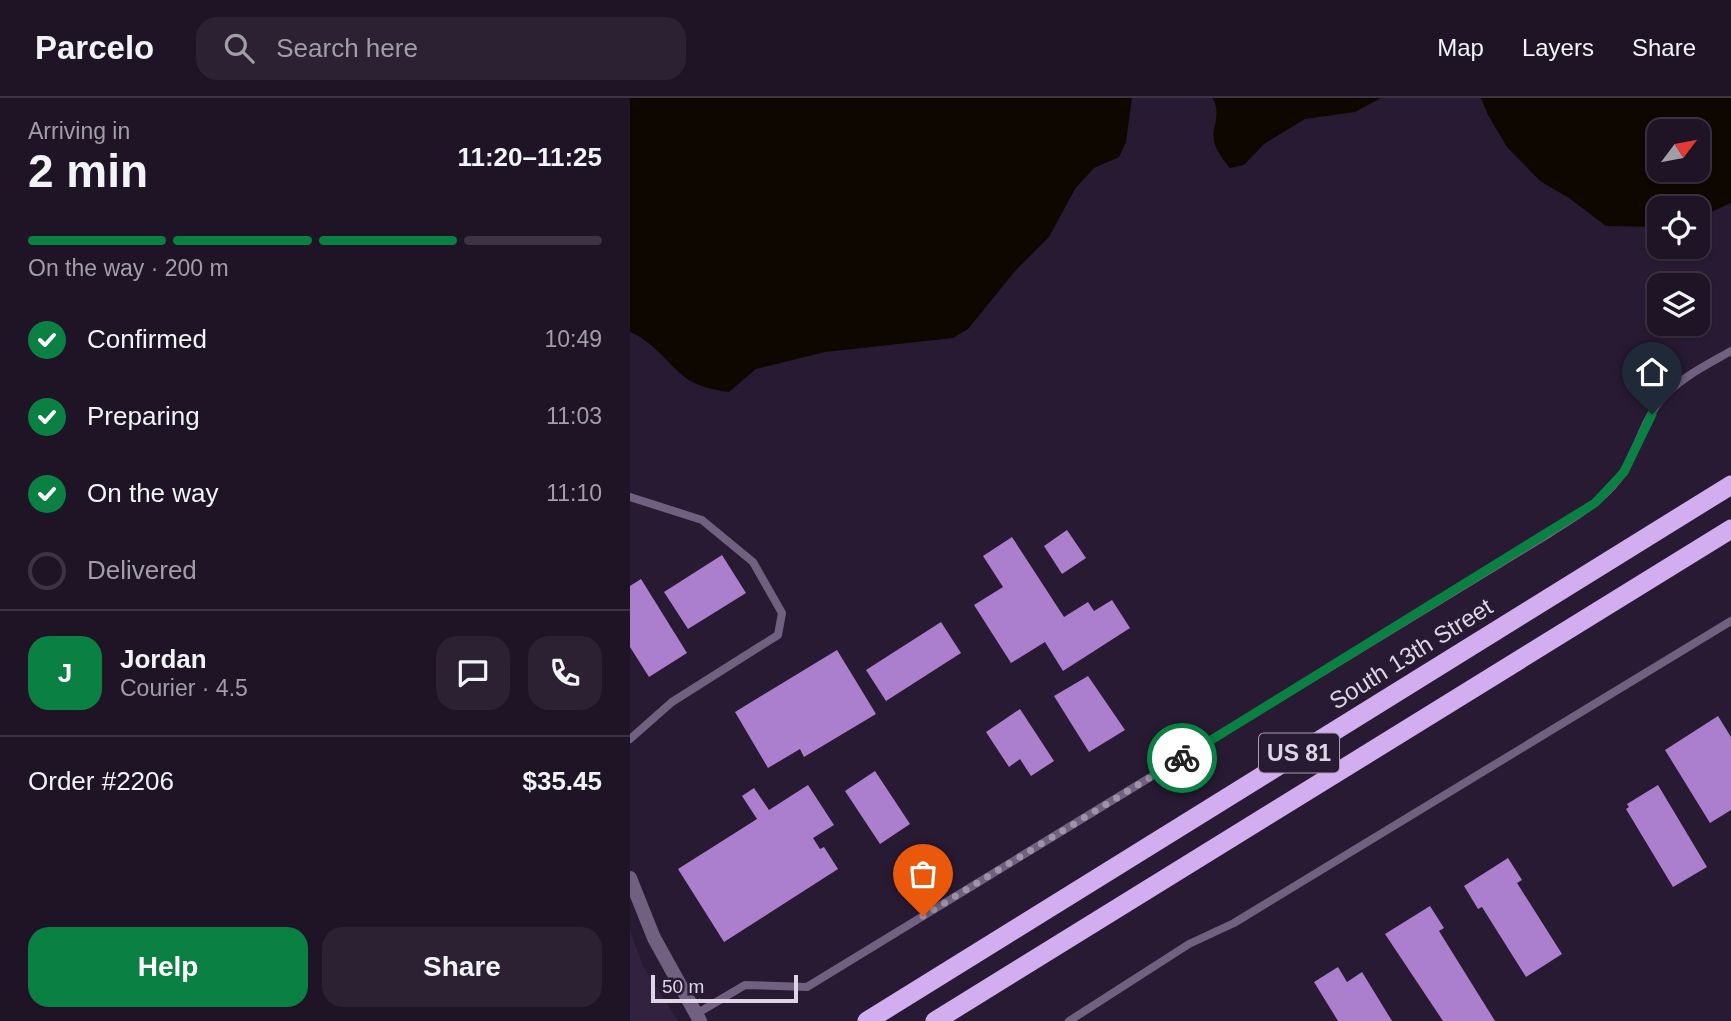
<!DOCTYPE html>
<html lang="en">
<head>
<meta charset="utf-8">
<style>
  body { margin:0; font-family:Helvetica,sans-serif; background:#2b2132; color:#f1f3f6; height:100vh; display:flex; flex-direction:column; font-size:26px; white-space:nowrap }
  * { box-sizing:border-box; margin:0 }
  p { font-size:23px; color:#a19ea7 }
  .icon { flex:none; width:38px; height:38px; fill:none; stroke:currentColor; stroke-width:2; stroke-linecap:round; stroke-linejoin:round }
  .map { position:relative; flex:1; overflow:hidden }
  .drawer { display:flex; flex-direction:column; background:#1e1426; width:630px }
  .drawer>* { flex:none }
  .needle { width:46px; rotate:58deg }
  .tools { position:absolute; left:1017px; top:21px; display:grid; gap:14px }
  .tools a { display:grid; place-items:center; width:63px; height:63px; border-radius:14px; background:#1e1426; box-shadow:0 2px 5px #0004,0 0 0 2px #3c3343; font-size:35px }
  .scale { position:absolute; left:21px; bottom:18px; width:147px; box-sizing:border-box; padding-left:7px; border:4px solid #ded5e6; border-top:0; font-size:19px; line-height:24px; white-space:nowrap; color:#ded5e6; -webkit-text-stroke:5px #281a33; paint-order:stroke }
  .pin { position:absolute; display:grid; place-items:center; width:60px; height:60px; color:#fff; margin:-72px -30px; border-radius:50% 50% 50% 0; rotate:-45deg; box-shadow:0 0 7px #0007 }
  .pin .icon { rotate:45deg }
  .courier { position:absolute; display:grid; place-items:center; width:70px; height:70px; margin:-35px; border:5px solid #0b8043; border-radius:50%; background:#fff; color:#222; box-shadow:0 2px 9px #0007 }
  .headline em { font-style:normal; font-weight:700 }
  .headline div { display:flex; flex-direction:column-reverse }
  .headline { display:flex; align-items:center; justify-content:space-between; height:119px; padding:0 28px }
  h1 { font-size:46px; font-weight:700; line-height:52px }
  .bar { display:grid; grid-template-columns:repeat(4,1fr); gap:10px 7px; align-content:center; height:84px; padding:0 28px }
  .bar i { height:9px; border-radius:5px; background:#3c3343 }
  .bar .active { background:#0b8043 }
  .bar p { grid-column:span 4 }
  .line { display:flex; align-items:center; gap:18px; padding:0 28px; border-top:2px solid #3c3343 }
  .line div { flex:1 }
  .round { display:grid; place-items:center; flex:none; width:74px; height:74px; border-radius:21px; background:#2b2132 }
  ol { padding:0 28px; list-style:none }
  li { display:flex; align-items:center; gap:21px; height:77px }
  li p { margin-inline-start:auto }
  li .icon { padding:7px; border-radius:50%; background:#0b8043; color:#fff; stroke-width:4 }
  li:last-child { color:#a19ea7 }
  li i { width:38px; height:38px; border:4px solid #3c3343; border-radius:50% }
  .cta { display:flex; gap:14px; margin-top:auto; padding:14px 28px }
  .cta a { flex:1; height:80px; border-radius:21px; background:#0b8043; color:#fff; font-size:28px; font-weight:700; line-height:80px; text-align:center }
  .cta a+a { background:#2b2132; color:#f1f3f6 }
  header { display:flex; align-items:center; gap:42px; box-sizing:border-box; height:98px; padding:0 35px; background:#1e1426; border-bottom:2px solid #3c3343 }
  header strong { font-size:33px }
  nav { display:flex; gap:38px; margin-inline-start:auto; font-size:24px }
  .search { width:490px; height:63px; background:#2b2132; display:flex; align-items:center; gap:18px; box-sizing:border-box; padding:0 24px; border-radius:21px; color:#a19ea7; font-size:26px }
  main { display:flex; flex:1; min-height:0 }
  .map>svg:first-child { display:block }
  .built { fill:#332140 }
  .water { fill:#0d0700; fill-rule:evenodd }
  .building { fill:#ab7fcd }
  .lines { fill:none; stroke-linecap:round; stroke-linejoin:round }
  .service { stroke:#726081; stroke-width:8 }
  .tertiary { stroke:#726081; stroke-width:14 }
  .trunk { stroke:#d2aef1; stroke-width:19 }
  .done { stroke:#9e94a7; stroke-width:7; stroke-dasharray:0 12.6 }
  .route { stroke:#0b8043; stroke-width:9 }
  .labels { text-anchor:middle; stroke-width:7; stroke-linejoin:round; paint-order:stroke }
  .shield { fill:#281a33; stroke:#a79db0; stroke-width:2 }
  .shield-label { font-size:23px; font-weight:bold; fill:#ded5e6 }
  .street-label { font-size:24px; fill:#ded5e6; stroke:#281a33 }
</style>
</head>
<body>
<header>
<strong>Parcelo</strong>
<div class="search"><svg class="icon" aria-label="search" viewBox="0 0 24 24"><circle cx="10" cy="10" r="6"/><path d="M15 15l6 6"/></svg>Search here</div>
<nav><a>Map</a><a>Layers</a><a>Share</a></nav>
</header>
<main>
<section class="drawer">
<div class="headline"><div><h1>2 min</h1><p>Arriving in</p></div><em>11:20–11:25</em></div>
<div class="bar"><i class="active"></i><i class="active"></i><i class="active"></i><i></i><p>On the way · 200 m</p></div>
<ol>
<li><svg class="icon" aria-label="check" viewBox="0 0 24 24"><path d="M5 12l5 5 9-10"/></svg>Confirmed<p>10:49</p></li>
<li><svg class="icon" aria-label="check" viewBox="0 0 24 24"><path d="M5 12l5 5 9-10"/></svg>Preparing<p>11:03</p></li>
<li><svg class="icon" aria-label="check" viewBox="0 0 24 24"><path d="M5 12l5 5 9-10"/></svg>On the way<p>11:10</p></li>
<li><i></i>Delivered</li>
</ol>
<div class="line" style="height:126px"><b class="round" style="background:#0b8043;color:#fff">J</b><div><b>Jordan</b><p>Courier · 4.5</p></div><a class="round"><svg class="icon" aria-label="chat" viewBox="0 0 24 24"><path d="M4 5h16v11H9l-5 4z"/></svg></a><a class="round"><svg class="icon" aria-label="phone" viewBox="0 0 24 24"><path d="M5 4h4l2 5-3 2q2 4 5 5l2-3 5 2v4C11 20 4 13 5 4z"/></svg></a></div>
<div class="line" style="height:91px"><div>Order #2206</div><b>$35.45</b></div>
<div class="cta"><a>Help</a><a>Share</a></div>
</section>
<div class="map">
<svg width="1101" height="923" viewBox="0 0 1101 923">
  <rect width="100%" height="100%" fill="#281a33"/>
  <path class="built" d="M0,833L13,868L48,923H0Z"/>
  <g class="water">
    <path d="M0,0H502L496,44L489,59L464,70L445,91L419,139L386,172L338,231L323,240L195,254L126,271L99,294C84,292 64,288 52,277C35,262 22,243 0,234Z"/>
    <path d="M583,0H751L725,14L675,21L634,46L614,67L600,70C567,32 596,30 583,0Z"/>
    <path d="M851,0H1101V105L1068,120V110H1029V129L976,128L939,100L910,83L877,49L858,17ZM1068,33V72H1029V33Z"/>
  </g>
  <g class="building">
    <path d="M437,432L456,460L432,476L414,448Z"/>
    <path d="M382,439L434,519L458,504L464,513L482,502L500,530L433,573L415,544L381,565L344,507L373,489L353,458Z"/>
    <path d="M92,457L116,495L58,531L34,494Z"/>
    <path d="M11,481L57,555L19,579L0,549V488Z"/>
    <path d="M311,524L331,555L256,603L236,572Z"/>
    <path d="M207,552L246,616L174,659L170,651L138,670L105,614Z"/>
    <path d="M458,578L495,632L459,654L424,598Z"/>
    <path d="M390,611L424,663L401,678L390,661L379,669L356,634Z"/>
    <path d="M1088,618L1101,639V712L1080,725L1035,652Z"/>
    <path d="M245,673L280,726L250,746L215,693Z"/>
    <path d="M178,687L204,727L183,740L190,751L194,749L208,771L94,844L48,771L127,721L112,698L124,690L139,712Z"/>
    <path d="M1028,687L1077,769L1043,789L996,711L999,709L997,706Z"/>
    <path d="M878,760L892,782L887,785L932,856L896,879L852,809L848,811L834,788Z"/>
    <path d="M800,808L814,830L809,833L865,923H813L755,836Z"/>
    <path d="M708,869L717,884L732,874L762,923H708L684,884Z"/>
  </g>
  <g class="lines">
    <g class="service">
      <path d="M0,399L72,422L123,464L152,515L148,537L42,604L0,641"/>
      <path d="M66,916L115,887L177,889L920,435C946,418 977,401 994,373C1008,350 1013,323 1031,302C1049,280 1077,267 1101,253"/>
      <path d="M439,923L559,846L604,825L1101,523"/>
    </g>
    <path class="tertiary" d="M0,780L24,840L70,923"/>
    <g class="trunk">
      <path d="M237,923L1101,387"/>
      <path d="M305,923L1101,431"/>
    </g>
  </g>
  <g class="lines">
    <path class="done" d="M293,818L552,660"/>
    <path class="route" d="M552,660L965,405L994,374L1022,316"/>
  </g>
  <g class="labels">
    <rect class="shield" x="629" y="635.5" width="80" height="39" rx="5"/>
    <g class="shield-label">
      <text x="669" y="663">US 81</text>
    </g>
    <g class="street-label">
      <text transform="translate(781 556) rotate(-32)" y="8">South 13th Street</text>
    </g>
  </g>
</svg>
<div class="tools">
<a><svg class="needle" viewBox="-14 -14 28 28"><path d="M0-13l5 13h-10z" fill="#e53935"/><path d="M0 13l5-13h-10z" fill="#a19ea7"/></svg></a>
<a><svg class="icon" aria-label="locate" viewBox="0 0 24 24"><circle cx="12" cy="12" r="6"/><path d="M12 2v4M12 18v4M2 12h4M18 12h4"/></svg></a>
<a><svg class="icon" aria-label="layers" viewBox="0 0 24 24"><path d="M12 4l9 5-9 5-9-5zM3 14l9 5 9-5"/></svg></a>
</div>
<div class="scale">50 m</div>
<div class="pin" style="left:293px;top:818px;background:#ea580c"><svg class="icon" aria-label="bag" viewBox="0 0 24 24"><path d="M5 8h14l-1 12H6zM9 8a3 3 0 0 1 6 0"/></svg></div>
<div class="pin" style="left:1022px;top:316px;background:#1f2937"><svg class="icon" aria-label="home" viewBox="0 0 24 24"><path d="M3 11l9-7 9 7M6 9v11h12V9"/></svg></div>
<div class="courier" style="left:552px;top:660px"><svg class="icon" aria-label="bike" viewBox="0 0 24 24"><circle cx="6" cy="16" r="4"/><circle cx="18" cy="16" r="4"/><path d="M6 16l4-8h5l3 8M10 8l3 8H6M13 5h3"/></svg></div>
</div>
</main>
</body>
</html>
